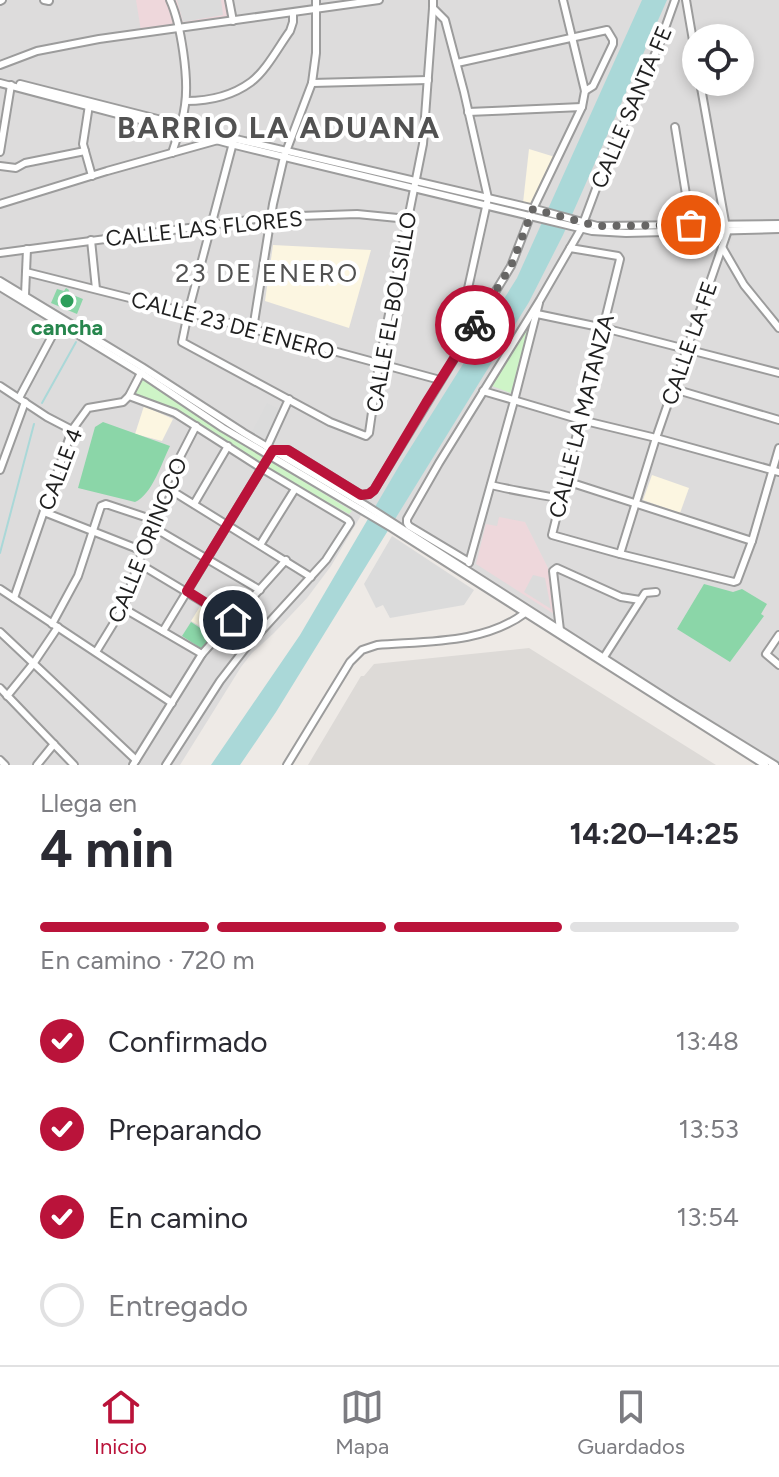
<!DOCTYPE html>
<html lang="es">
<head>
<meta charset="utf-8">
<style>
  body { margin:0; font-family:Figtree,sans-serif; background:#f2f2f3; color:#2b2b33; height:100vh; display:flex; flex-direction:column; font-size:30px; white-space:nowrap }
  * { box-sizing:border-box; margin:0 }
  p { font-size:26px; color:#7c7c81 }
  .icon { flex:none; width:44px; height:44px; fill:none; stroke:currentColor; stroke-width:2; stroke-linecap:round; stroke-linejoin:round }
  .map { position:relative; height:765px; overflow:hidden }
  .side { display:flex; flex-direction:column; background:#fff; flex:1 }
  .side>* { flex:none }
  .controls { position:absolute; left:682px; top:24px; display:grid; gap:16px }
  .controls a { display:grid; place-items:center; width:72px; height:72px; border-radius:50%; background:#fff; box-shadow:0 4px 12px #0003; font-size:40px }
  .pin { position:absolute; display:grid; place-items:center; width:68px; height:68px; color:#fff; margin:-34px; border:4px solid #fff; border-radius:50%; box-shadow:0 2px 8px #0007 }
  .courier { position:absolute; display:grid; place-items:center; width:80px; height:80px; margin:-40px; border:6px solid #ba133a; border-radius:50%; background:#fff; color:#222; box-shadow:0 2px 10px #0007 }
  .summary em { font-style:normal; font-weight:700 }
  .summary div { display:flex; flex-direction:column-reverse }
  .summary { display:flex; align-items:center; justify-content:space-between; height:136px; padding:0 40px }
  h1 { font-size:52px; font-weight:700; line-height:60px }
  .bar { display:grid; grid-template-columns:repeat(4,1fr); gap:12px 8px; align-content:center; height:96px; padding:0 40px }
  .bar i { height:10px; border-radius:6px; background:#e1e1e2 }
  .bar .selected { background:#ba133a }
  .bar p { grid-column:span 4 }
  ol { padding:0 40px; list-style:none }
  li { display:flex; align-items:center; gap:24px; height:88px }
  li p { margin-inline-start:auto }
  li .icon { padding:8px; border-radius:50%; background:#ba133a; color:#fff; stroke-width:4 }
  li:last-child { color:#7c7c81 }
  li i { width:44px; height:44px; border:4px solid #e1e1e2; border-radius:50% }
  .menu { display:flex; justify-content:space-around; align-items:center; height:112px; border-top:2px solid #e1e1e2; background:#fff; font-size:22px; color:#7c7c81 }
  .menu a { display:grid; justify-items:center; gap:4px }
  .menu .selected { color:#ba133a }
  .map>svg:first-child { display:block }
  .residential { fill:#dddcdc; fill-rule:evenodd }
  .commercial { fill:#eed7db }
  .education { fill:#fcf6e1 }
  .airport { fill:#dddad7 }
  .park { fill:#cef4c7 }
  .pitch { fill:#8bd6a8 }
  .parking { fill:#dbdbdb }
  .water { fill:#aad8d8 }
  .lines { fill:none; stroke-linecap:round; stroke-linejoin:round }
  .stream { stroke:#aad8d8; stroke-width:2 }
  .minor-casing { stroke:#9c9c9c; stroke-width:10 }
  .minor { stroke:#fff; stroke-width:6 }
  .done { stroke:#676665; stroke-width:8; stroke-dasharray:0 14.4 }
  .route { stroke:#ba133a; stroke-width:10 }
  .leisure-dot { fill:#2e9e5b; stroke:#fff; stroke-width:3 }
  .labels { text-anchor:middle; stroke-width:8; stroke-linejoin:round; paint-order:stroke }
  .street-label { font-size:22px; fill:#1f1f1f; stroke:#fff }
  .leisure-label { font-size:22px; font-weight:bold; fill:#27864d; stroke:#fff }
  .quarter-label { font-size:26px; letter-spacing:2px; fill:#525252; stroke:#fff }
  .district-label { font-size:30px; font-weight:bold; letter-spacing:2px; fill:#525252; stroke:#fff }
</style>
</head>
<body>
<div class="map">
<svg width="779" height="765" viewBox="0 0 779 765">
  <rect width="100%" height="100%" fill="#eeeae6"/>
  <path class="residential" d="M0,0H779V762L476,576L426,538L366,507L331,566L307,598L274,633L252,653L241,667L180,765H0ZM696,38H740V82H696Z"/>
  <g class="commercial">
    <path d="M136,0H226L229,18L141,31Z"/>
    <path d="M499,517L525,522L548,568L554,614L476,564L486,524L497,526Z"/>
  </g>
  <g class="education">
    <path d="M529,149L555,157L532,206L523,203Z"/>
    <path d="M273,245L371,250L349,328L265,301Z"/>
    <path d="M144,406L173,419L162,441L135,434Z"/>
    <path d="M652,475L689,488L680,513L643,500Z"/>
    <path d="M201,605L228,621L215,635L191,621Z"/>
  </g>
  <path class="airport" d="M529,648L716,765H308L361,676H364L374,664Z"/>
  <g class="park">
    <path d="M529,325L511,393L492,386Z"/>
    <path d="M143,379L207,423L262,456L260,462L179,411L135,394Z"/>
    <path d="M272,462L352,511L349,514L267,469Z"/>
  </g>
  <g class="pitch">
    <path d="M66,288L69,290L68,293L83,299L77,314L51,303L57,289L64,291Z"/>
    <path d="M103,422L170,446C162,462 152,495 135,502L78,488L95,427Z"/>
    <path d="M704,584L733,592L742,589L767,604L761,614L764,616L730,662L677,629Z"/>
    <path d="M191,622L211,635L202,649L182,636Z"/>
  </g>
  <g class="parking">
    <path d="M177,0H221L223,15L183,22Z"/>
    <path d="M709,237L703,254L676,253V238Z"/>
    <path d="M267,403L281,410L265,441L251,433Z"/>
    <path d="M392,536L474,590L464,605L390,618L383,605L376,608L364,584Z"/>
    <path d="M533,575L545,578L551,609L524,592Z"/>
  </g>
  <path class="water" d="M642,0H667L563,235L529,302L276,712L240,765H211L300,635L399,466L517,278Z"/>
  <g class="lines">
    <g class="stream">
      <path d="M42,403L76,342"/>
      <path d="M0,553L34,424"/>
    </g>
    <defs>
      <g id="minor">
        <path d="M44,0L49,1"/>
        <path d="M170,0C181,24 189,78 185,105C183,122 177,137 172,153"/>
        <path d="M229,0L233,21"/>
        <path d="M563,0L585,91L582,107"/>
        <path d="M686,0L696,58"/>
        <path d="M0,1L2,0"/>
        <path d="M433,8L445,20L464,92L488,198L461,320L456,352"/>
        <path d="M457,63L607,30L613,40V44L593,86L585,91"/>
        <path d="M0,65L37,51L99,39L379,0"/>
        <path d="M0,83L235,145L592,231L626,233L779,229"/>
        <path d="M312,83L428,80"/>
        <path d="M20,84L240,140L535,209L597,226L779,224"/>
        <path d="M186,101C209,101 232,96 251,82C266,71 279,46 290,31L293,22V13"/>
        <path d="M89,105L83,144L92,176"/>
        <path d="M675,127L691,225"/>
        <path d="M234,139L188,313L182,342L330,422L366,436L369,433L379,364L423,144L433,8V0"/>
        <path d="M0,152L11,85"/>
        <path d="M0,166L16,168L25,163L85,151"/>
        <path d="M0,204L107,171L218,140"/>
        <path d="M91,240L96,289"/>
        <path d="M722,247L744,285L779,328"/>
        <path d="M570,248L618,256L620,259L552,535L620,554L734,582L737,581L752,541L779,448"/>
        <path d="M0,253L271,217L357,214L408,219"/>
        <path d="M26,272L253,329L440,380"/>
        <path d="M0,281L142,367L244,433L365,505L674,703L775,765"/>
        <path d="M0,287L141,373L223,428L392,528L765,765"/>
        <path d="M25,295L27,249"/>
        <path d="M537,314L604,328L779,373"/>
        <path d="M253,329L273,204L284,157L312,83L316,53V0"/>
        <path d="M0,386L47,417L72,430"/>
        <path d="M674,389L779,420"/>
        <path d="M483,391L581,420L656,438L779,472"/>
        <path d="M129,396L175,413L261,468L348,520L350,523L326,560L244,650L220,681L166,765"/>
        <path d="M19,398L59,323"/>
        <path d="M267,447L289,399"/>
        <path d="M0,470L25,402"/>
        <path d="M566,481L752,541"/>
        <path d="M491,485C515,491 538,494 561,499"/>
        <path d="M169,489L311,577"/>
        <path d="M194,504L228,446"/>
        <path d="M44,512L143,551"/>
        <path d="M151,526L260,590"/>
        <path d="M260,545L295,489"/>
        <path d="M620,554L656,438L727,233L700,82"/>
        <path d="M469,562L409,526L407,523V519L439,463L540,300L581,229L603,170L659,45L675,0"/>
        <path d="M138,563L233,620"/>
        <path d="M469,563L514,401L539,303"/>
        <path d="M0,589L172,703"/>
        <path d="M14,598L72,430L88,408L123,402L129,396L141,373"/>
        <path d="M123,608L202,654"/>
        <path d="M52,624L78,576L101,506L106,504L145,517"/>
        <path d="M560,630L553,571L557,568L621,597L640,600"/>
        <path d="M163,631L273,450H288L361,495L369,494L374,490L511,266L533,209L582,107L468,112"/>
        <path d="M0,632L136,760"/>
        <path d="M779,635L766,654L779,665"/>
        <path d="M96,652L123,608L165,486L196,426"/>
        <path d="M604,657L645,593L656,592"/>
        <path d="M0,688L74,765"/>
        <path d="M7,696L33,664L58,627"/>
        <path d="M0,760L5,765"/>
        <path d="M37,765L54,744"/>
        <path d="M133,765L202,654L286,560"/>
        <path d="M287,765L350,662L362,650L377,645C426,641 484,644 525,613"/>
      </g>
    </defs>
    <use href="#minor" class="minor-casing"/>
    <use href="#minor" class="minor"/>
  </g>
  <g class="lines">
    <path class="done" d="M475,325L511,266L533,209L597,226L691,225"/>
    <path class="route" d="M233,620L187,591L273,450H288L361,495L369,494L374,490L426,403L475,325"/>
  </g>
  <circle class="leisure-dot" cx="67" cy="301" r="8"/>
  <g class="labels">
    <g class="street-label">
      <text transform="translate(631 107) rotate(-67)" y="8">CALLE SANTA FE</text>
      <text transform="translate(204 228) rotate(-6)" y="8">CALLE LAS FLORES</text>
      <text transform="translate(391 312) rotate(-80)" y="8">CALLE EL BOLSILLO</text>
      <text transform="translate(233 325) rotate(15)" y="8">CALLE 23 DE ENERO</text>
      <text transform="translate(689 343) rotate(-71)" y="8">CALLE LA FE</text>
      <text transform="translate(581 416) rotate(-76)" y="8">CALLE LA MATANZA</text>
      <text transform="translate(60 469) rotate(-69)" y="8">CALLE 4</text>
      <text transform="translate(147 540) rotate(-68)" y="8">CALLE ORINOCO</text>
    </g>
    <g class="leisure-label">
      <text x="67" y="335">cancha</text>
    </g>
    <g class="quarter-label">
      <text x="267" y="282">23 DE ENERO</text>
    </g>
    <g class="district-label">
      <text x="279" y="138">BARRIO LA ADUANA</text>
    </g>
  </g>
</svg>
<div class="controls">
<a><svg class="icon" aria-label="locate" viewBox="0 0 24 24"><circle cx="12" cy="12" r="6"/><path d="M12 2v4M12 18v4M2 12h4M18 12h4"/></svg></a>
</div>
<div class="pin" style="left:691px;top:225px;background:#ea580c"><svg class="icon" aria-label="bag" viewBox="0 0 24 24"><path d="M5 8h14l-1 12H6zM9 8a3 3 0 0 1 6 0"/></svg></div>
<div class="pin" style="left:233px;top:620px;background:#1f2937"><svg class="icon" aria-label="home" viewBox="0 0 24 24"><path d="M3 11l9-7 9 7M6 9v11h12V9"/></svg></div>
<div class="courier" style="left:475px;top:325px"><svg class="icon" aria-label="bike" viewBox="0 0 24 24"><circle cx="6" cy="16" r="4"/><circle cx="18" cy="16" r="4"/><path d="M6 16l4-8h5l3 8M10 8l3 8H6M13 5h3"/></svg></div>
</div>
<section class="side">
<div class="summary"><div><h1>4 min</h1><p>Llega en</p></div><em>14:20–14:25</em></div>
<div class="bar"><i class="selected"></i><i class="selected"></i><i class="selected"></i><i></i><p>En camino · 720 m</p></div>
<ol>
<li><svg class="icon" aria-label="check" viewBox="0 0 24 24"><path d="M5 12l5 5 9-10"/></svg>Confirmado<p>13:48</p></li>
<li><svg class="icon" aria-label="check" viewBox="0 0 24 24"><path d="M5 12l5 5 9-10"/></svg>Preparando<p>13:53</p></li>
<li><svg class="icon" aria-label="check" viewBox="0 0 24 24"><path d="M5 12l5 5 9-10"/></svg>En camino<p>13:54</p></li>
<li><i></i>Entregado</li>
</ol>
</section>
<nav class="menu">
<a class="selected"><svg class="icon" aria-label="home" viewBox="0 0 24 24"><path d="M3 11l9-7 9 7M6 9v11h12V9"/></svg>Inicio</a>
<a><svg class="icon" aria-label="map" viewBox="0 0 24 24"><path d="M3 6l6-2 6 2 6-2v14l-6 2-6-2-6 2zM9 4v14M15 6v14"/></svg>Mapa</a>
<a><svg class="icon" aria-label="saved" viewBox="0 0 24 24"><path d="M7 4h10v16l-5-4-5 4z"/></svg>Guardados</a>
</nav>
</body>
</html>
